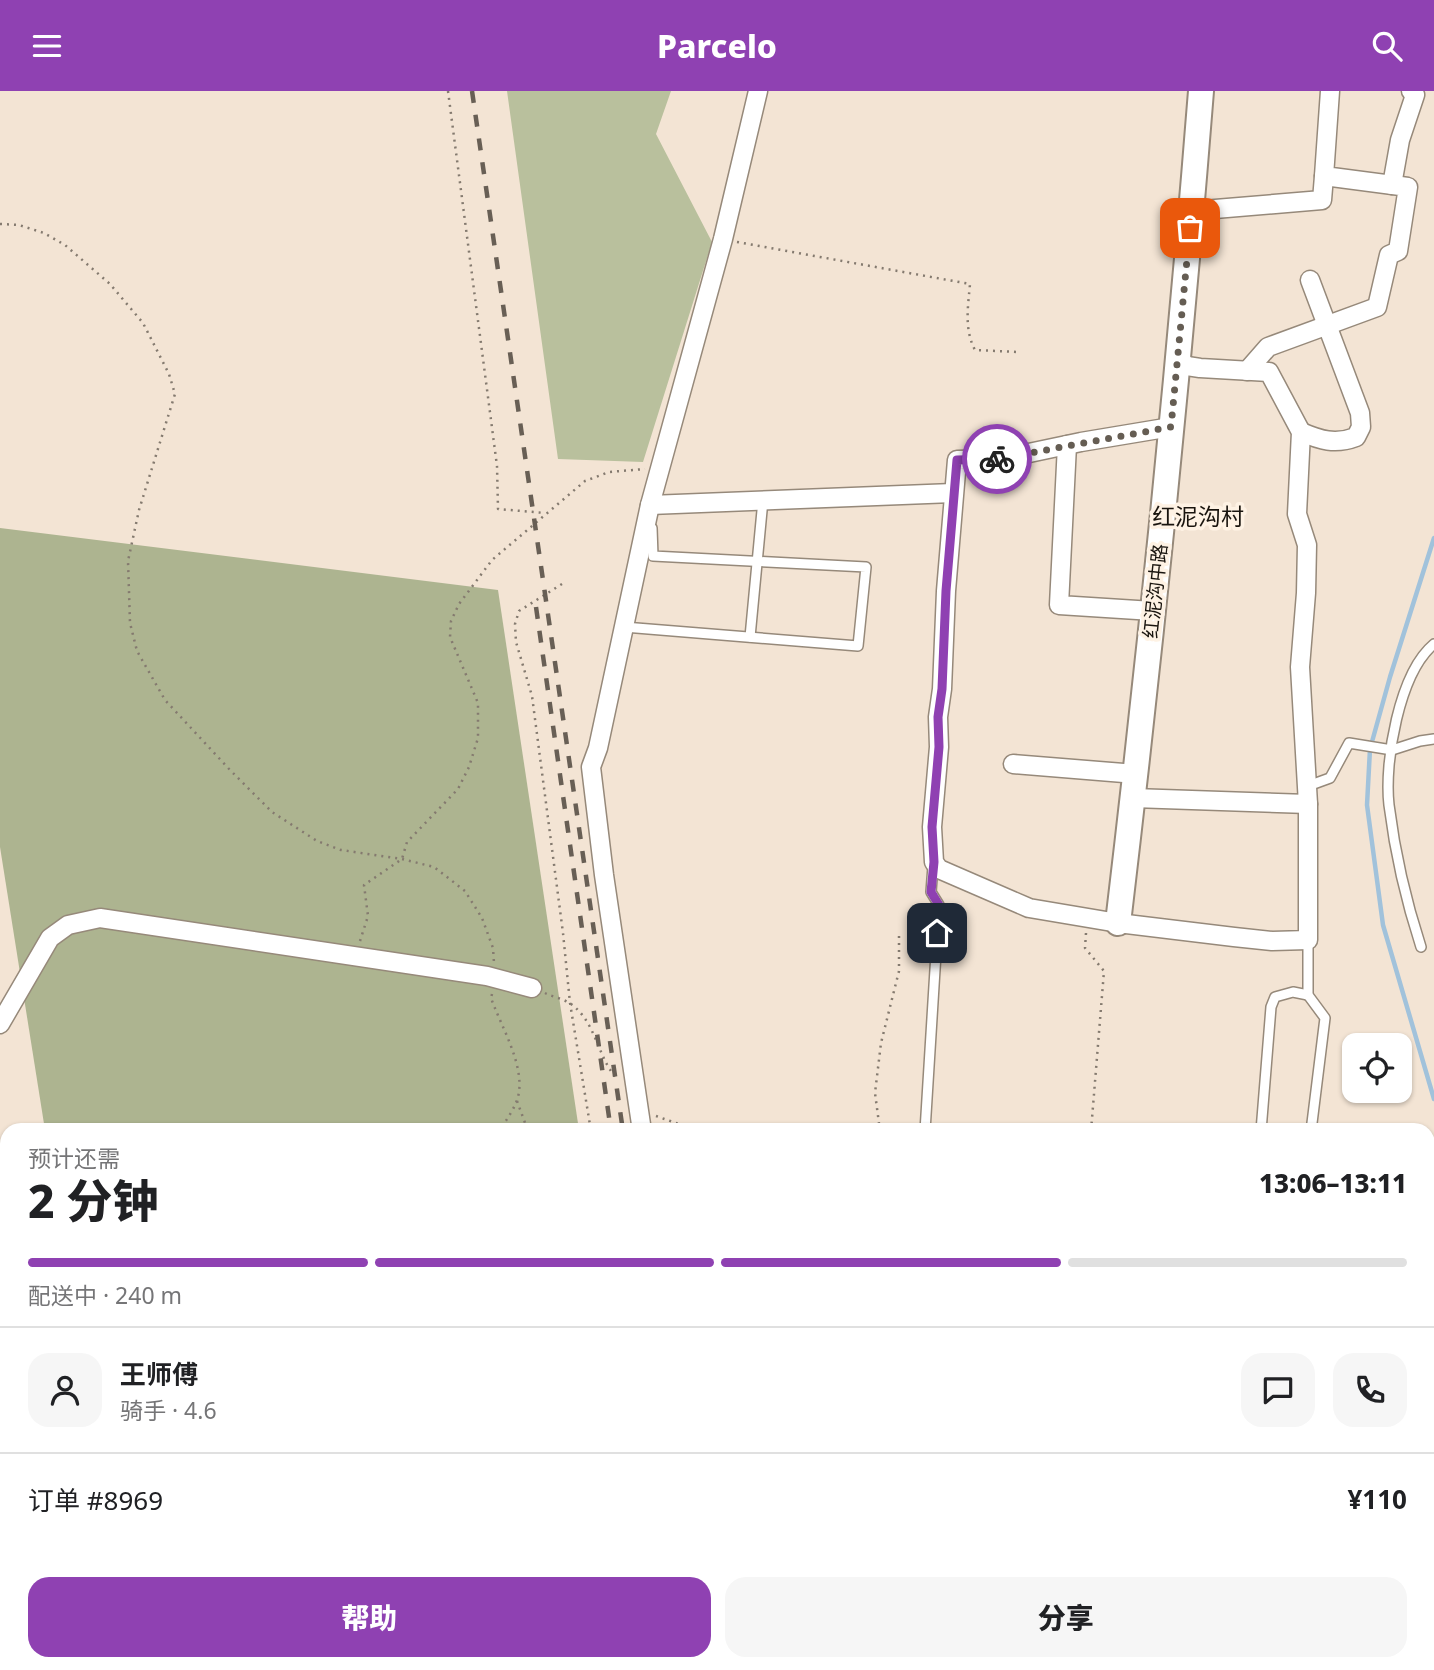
<!DOCTYPE html>
<html lang="zh">
<head>
<meta charset="utf-8">
<style>
  body { margin:0; font-family:"Noto Sans","Noto Sans SC",sans-serif; background:#f6f6f6; color:#202124; height:100vh; display:flex; flex-direction:column; font-size:26px; white-space:nowrap }
  * { box-sizing:border-box; margin:0 }
  p { font-size:23px; color:#757577 }
  .icon { flex:none; width:38px; height:38px; fill:none; stroke:currentColor; stroke-width:2; stroke-linecap:round; stroke-linejoin:round }
  .map { position:relative; flex:1; overflow:hidden }
  .drawer { position:absolute; left:0px; top:1032px; width:1435px; height:548px; display:flex; flex-direction:column; background:#fff; border-radius:21px 21px 0 0; box-shadow:0 2px 5px #0004 }
  .drawer>* { flex:none }
  .buttons { position:absolute; left:1342px; top:942px; display:grid; gap:14px }
  .buttons a { display:grid; place-items:center; width:70px; height:70px; border-radius:14px; background:#fff; box-shadow:0 2px 5px #0004; font-size:35px }
  .pin { position:absolute; display:grid; place-items:center; width:60px; height:60px; color:#fff; margin:-30px; border-radius:14px; box-shadow:0 4px 10px #0006 }
  .courier { position:absolute; display:grid; place-items:center; width:70px; height:70px; margin:-35px; border:5px solid #8f41b2; border-radius:50%; background:#fff; color:#222; box-shadow:0 2px 9px #0007 }
  .overview em { font-style:normal; font-weight:800 }
  .overview div { display:flex; flex-direction:column-reverse }
  .overview { display:flex; align-items:center; justify-content:space-between; height:119px; padding:0 28px }
  h1 { font-size:46px; font-weight:800; line-height:52px }
  .bar { display:grid; grid-template-columns:repeat(4,1fr); gap:10px 7px; align-content:center; height:84px; padding:0 28px }
  .bar i { height:9px; border-radius:5px; background:#e0e0e0 }
  .bar .active { background:#8f41b2 }
  .bar p { grid-column:span 4 }
  .line { display:flex; align-items:center; gap:18px; padding:0 28px; border-top:2px solid #e0e0e0 }
  .line div { flex:1 }
  .round { display:grid; place-items:center; flex:none; width:74px; height:74px; border-radius:21px; background:#f6f6f6 }
  .button { display:flex; gap:14px; margin-top:auto; padding:14px 28px }
  .button a { flex:1; height:80px; border-radius:21px; background:#8f41b2; color:#fff; font-size:28px; font-weight:800; line-height:80px; text-align:center }
  .button a+a { background:#f6f6f6; color:#202124 }
  header { display:flex; justify-content:space-between; align-items:center; height:91px; padding:0 28px; background:#8f41b2; color:#fff; font-size:32px; font-weight:800 }
  .map>svg:first-child { display:block }
  .green { fill:#b9c09d }
  .forest { fill:#adb490 }
  .lines { fill:none; stroke-linecap:round; stroke-linejoin:round }
  .stream { stroke:#a1c2db; stroke-width:4.5 }
  .river { stroke:#a1c2db; stroke-width:26 }
  .lane-casing { stroke:#96897a; stroke-width:12 }
  .street-casing { stroke:#96897a; stroke-width:21 }
  .secondary-casing { stroke:#96897a; stroke-width:28 }
  .path { stroke:#847a6f; stroke-width:2.5; stroke-dasharray:2 5; stroke-linecap:butt }
  .lane { stroke:#fff; stroke-width:9 }
  .street { stroke:#fff; stroke-width:18 }
  .secondary { stroke:#fff; stroke-width:24 }
  .rail { stroke:#685f55; stroke-width:4.5; stroke-dasharray:12 12; stroke-linecap:butt }
  .done { stroke:#655d53; stroke-width:7; stroke-dasharray:0 12.6 }
  .route { stroke:#8f41b2; stroke-width:9 }
  .labels { text-anchor:middle; stroke-width:7; stroke-linejoin:round; paint-order:stroke }
  .street-label { font-size:19px; fill:#19140e; stroke:#fef2e4 }
  .quarter-label { font-size:23px; fill:#19140e; stroke:#fef2e4 }
</style>
</head>
<body>
<header><svg class="icon" aria-label="menu" viewBox="0 0 24 24"><path d="M4 6h16M4 12h16M4 18h16"/></svg>Parcelo<svg class="icon" aria-label="search" viewBox="0 0 24 24"><circle cx="10" cy="10" r="6"/><path d="M15 15l6 6"/></svg></header>
<div class="map">
<svg width="1434" height="1579" viewBox="0 0 1434 1579">
  <rect width="100%" height="100%" fill="#f3e4d4"/>
  <path class="green" d="M507,0H671L656,43L712,151L643,371L558,368Z"/>
  <g class="forest">
    <path d="M0,437L498,499L579,1039H45L0,756Z"/>
    <path d="M404,1573H592L579,1579H424Z"/>
  </g>
  <g class="lines">
    <path class="stream" d="M1434,447L1390,586L1370,658L1367,714L1383,834L1434,1008"/>
    <g class="river">
      <path d="M0,1328L7,1347"/>
      <path d="M98,1573L100,1579"/>
    </g>
    <defs>
      <g id="lane">
        <path d="M624,536L858,555L866,476L653,465L652,437"/>
        <path d="M750,546L763,409"/>
        <path d="M1308,695L1330,687L1349,652L1392,659L1420,650L1434,648"/>
        <path d="M1308,849V904L1325,927L1311,1040"/>
        <path d="M1421,856C1406,810 1395,762 1389,714C1384,671 1399,582 1434,553"/>
        <path d="M925,1040L939,814L931,801L933,775"/>
        <path d="M1261,1040L1271,916L1275,906L1293,901L1308,904"/>
      </g>
      <g id="street">
        <path d="M1392,94L1400,49L1415,4L1411,0"/>
        <path d="M1191,120L1322,109L1324,85"/>
        <path d="M1247,280L1268,256L1377,216L1389,164L1398,160L1408,96L1324,85L1330,0"/>
        <path d="M1171,336L1081,351L1001,368L957,369L946,500L942,598L938,626L939,656L932,736L934,771L939,778L1029,817L1118,832L1234,846L1272,850L1308,849V713"/>
        <path d="M1301,341C1320,349 1335,354 1356,346L1361,336L1360,322L1310,189"/>
        <path d="M1067,354L1059,514L1153,520"/>
        <path d="M650,414L953,402"/>
        <path d="M1013,673L1136,683"/>
        <path d="M1133,707L1308,713L1300,576L1306,502L1307,454L1297,423L1301,341L1269,281L1200,277L1187,275L1178,267"/>
        <path d="M0,933L50,847L68,834L100,827L487,885L532,897"/>
        <path d="M642,1040L604,784L591,676L598,657L650,414L723,148L758,0"/>
        <path d="M719,1573V1579"/>
      </g>
      <g id="secondary">
        <path d="M1118,832C1151,555 1179,278 1201,0"/>
        <path d="M0,1166L7,1184"/>
        <path d="M0,1520L7,1539"/>
        <path d="M20,1573L22,1579"/>
        <path d="M151,1573L153,1579"/>
      </g>
    </defs>
    <use href="#lane" class="lane-casing"/>
    <use href="#street" class="street-casing"/>
    <use href="#secondary" class="secondary-casing"/>
    <g class="path">
      <path d="M448,0L497,375L498,418L545,422"/>
      <path d="M0,133L19,134L44,142L65,154L110,193L143,232L169,283L175,303L139,419L128,470L130,532L137,560L165,609L230,679L272,721L317,750L341,759L402,768L434,776L465,800L482,827L493,857L494,872"/>
      <path d="M737,151L970,193C968,216 964,238 975,259L1017,261"/>
      <path d="M562,493L519,520L515,533L516,551L532,605L563,842L570,912L591,1040"/>
      <path d="M1086,842L1085,857L1104,880L1091,1040"/>
      <path d="M360,850L368,825L364,794L402,768L407,751L458,698L469,676L478,647V612L450,546L451,530L459,513L492,469L585,390L609,381L645,378"/>
      <path d="M545,902C553,906 564,908 571,913C597,932 597,967 618,989"/>
      <path d="M492,903L491,907C501,935 523,971 519,1001C517,1015 507,1028 499,1040"/>
      <path d="M517,1010L528,1040"/>
      <path d="M656,1025L693,1038L853,1040"/>
      <path d="M880,1040L875,1002L881,952L899,880V841"/>
      <path d="M482,1573L486,1579"/>
      <path d="M664,1573L665,1579"/>
      <path d="M812,1573L824,1579"/>
      <path d="M623,1579L625,1573"/>
    </g>
    <use href="#lane" class="lane"/>
    <use href="#street" class="street"/>
    <use href="#secondary" class="secondary"/>
    <g class="rail">
      <path d="M472,0L623,1040"/>
      <path d="M536,516L611,1040"/>
      <path d="M687,1573L688,1579"/>
      <path d="M702,1573L703,1579"/>
    </g>
  </g>
  <g class="lines">
    <path class="done" d="M997,368L1171,336L1190,137"/>
    <path class="route" d="M937,842L939,814L931,801L934,771L932,736L939,656L938,626L942,598L946,500L957,369L997,368"/>
  </g>
  <g class="labels">
    <g class="street-label">
      <text transform="translate(1155 500) rotate(-84)" y="7">红泥沟中路</text>
    </g>
    <g class="quarter-label">
      <text x="1198" y="434">红泥沟村</text>
    </g>
  </g>
</svg>
<div class="buttons">
<a><svg class="icon" aria-label="locate" viewBox="0 0 24 24"><circle cx="12" cy="12" r="6"/><path d="M12 2v4M12 18v4M2 12h4M18 12h4"/></svg></a>
</div>
<div class="pin" style="left:1190px;top:137px;background:#ea580c"><svg class="icon" aria-label="bag" viewBox="0 0 24 24"><path d="M5 8h14l-1 12H6zM9 8a3 3 0 0 1 6 0"/></svg></div>
<div class="pin" style="left:937px;top:842px;background:#1f2937"><svg class="icon" aria-label="home" viewBox="0 0 24 24"><path d="M3 11l9-7 9 7M6 9v11h12V9"/></svg></div>
<div class="courier" style="left:997px;top:368px"><svg class="icon" aria-label="bike" viewBox="0 0 24 24"><circle cx="6" cy="16" r="4"/><circle cx="18" cy="16" r="4"/><path d="M6 16l4-8h5l3 8M10 8l3 8H6M13 5h3"/></svg></div>
<section class="drawer">
<div class="overview"><div><h1>2 分钟</h1><p>预计还需</p></div><em>13:06–13:11</em></div>
<div class="bar"><i class="active"></i><i class="active"></i><i class="active"></i><i></i><p>配送中 · 240 m</p></div>
<div class="line" style="height:126px"><a class="round"><svg class="icon" aria-label="person" viewBox="0 0 24 24"><circle cx="12" cy="8" r="4"/><path d="M4 21q1-7 8-7t8 7"/></svg></a><div><b>王师傅</b><p>骑手 · 4.6</p></div><a class="round"><svg class="icon" aria-label="chat" viewBox="0 0 24 24"><path d="M4 5h16v11H9l-5 4z"/></svg></a><a class="round"><svg class="icon" aria-label="phone" viewBox="0 0 24 24"><path d="M5 4h4l2 5-3 2q2 4 5 5l2-3 5 2v4C11 20 4 13 5 4z"/></svg></a></div>
<div class="line" style="height:91px"><div>订单 #8969</div><b>¥110</b></div>
<div class="button"><a>帮助</a><a>分享</a></div>
</section>
</div>
</body>
</html>
